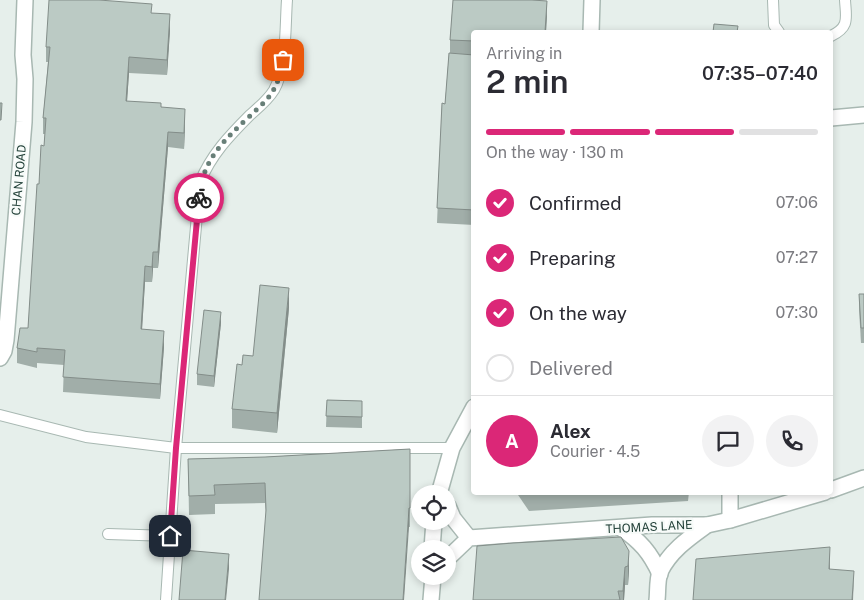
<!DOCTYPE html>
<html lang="en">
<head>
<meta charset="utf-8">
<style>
  body { margin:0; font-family:"Public Sans",sans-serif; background:#f2f2f3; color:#2b2b33; height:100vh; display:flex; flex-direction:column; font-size:19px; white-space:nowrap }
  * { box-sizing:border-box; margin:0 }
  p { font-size:16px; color:#7c7c81 }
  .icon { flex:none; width:28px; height:28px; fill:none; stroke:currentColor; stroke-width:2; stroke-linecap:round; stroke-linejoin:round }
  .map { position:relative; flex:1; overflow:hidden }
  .drawer { position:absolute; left:471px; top:30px; width:362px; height:465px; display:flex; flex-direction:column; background:#fff; border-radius:5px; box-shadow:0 2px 8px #0003 }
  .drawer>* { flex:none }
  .tools { position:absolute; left:411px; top:485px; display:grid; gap:10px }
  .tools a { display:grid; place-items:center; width:45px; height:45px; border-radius:50%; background:#fff; box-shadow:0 2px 8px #0003; font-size:25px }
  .pin { position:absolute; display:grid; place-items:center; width:42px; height:42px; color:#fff; margin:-21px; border-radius:10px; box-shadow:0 2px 8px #0006 }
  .courier { position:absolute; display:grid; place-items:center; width:50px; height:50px; margin:-25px; border:4px solid #db2777; border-radius:50%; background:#fff; color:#222; box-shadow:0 1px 6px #0007 }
  .headline em { font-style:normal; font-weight:600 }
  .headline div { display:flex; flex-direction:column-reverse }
  .headline { display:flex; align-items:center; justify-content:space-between; height:85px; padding:0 15px }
  h1 { font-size:32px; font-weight:600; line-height:38px }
  .bar { display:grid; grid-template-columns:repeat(4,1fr); gap:8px 5px; align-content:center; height:60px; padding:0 15px }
  .bar i { height:6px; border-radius:4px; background:#e1e1e2 }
  .bar .active { background:#db2777 }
  .bar p { grid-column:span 4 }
  .line { display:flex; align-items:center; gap:12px; padding:0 15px; border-top:1px solid #e1e1e2 }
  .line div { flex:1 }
  .round { display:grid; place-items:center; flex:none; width:52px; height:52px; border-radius:26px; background:#f2f2f3 }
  ol { padding:0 15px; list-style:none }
  li { display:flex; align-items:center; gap:15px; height:55px }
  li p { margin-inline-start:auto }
  li .icon { padding:5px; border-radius:50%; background:#db2777; color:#fff; stroke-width:4 }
  li:last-child { color:#7c7c81 }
  li i { width:28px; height:28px; border:2px solid #e1e1e2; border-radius:50% }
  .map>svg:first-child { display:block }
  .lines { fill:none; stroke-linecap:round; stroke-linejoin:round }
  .service-casing { stroke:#a8b8b2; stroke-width:12 }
  .minor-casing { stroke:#a8b8b2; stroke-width:18 }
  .tertiary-casing { stroke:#a8b8b2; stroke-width:18 }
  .service { stroke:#fff; stroke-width:10 }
  .minor { stroke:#fff; stroke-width:15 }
  .tertiary { stroke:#fff; stroke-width:15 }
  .wall { fill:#a1aea9 }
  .shaded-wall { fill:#838d89 }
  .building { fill:#bbcac4; stroke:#838d89 }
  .done { stroke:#687f78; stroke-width:5; stroke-dasharray:0 9 }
  .route { stroke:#db2777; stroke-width:6 }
  .labels { text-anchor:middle; stroke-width:4.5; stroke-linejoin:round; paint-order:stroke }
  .street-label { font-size:12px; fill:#24423a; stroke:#f7fbf9 }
</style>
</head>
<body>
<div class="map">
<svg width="864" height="600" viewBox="0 0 864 600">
  <rect width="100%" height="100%" fill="#e6efeb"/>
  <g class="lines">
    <defs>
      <g id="service">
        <path d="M773,0L774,25L779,32"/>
        <path d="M831,36C850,27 846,18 845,0"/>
        <path d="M0,415L86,437L176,448H452"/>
        <path d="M108,534L170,536"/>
        <path d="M166,600L176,448L200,182C211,155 229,136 250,115C258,108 268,100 274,90C287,67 285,27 287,0"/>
      </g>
      <g id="minor">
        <path d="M831,118L864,115"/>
        <path d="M0,358L4,351L6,340L24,122L25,79L23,55L25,0"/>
        <path d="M831,490L864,478"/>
        <path d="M730,492V520"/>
        <path d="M448,506L453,518L469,538"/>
        <path d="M621,528C640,541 650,552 660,574"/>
        <path d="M448,558L469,538L652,525H707L730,520L825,492"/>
        <path d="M657,600C658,592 657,580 660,572C670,551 689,538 707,525"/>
      </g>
      <g id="tertiary">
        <path d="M591,32L592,0"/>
        <path d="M439,494L452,448L474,407"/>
        <path d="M432,549L434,521"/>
        <path d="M431,600L433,576"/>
      </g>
    </defs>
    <use href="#service" class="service-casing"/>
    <use href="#minor" class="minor-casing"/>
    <use href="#tertiary" class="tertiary-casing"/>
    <use href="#service" class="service"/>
    <use href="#minor" class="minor"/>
    <use href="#tertiary" class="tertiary"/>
  </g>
  <g class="wall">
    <path d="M453,0H532L547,1L546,32H474V225L437,223L442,103L445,104L449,53H450V40Z"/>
    <path d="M152,13L170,30L167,75L129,73L127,101L161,107L185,125L184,149L168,147L158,268H153L152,282H145L142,330L164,347L160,399L63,392L64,365L37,363V368L17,363V348L28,328L39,184L44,146L45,134H43V118L48,62H46V47Z"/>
    <path d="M859,294H864V343H861L859,309Z"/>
    <path d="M289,308L277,433L232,428V409L242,365L253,356Z"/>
    <path d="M221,323L214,387L197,385V374Z"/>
    <path d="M327,400L362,401V428L326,427Z"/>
    <path d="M410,449V527L266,513L265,503L215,504V514L189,515L188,459L265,457Z"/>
    <path d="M516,492H689L688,501L529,511Z"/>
    <path d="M621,537L629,570L628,585H625L624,600H473Z"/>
  </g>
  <g class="shaded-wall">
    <path d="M547,1V16L546,32H545Z"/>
    <path d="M170,14V30L167,75V60Z"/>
    <path d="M129,57V73L126,116V101Z"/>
    <path d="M185,109V125L184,149V133Z"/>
    <path d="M168,132V147L158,268V252Z"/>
    <path d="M153,252V268L152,282V267Z"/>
    <path d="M145,266V282L141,345V329Z"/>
    <path d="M289,288V308L277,433V413Z"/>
    <path d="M221,312V323L214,387V376Z"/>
    <path d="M164,331V347L160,399V384Z"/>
    <path d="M409,508V527L404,600H403Z"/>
    <path d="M830,547V566L829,588V569Z"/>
    <path d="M629,551V570L628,585V566Z"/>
    <path d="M229,554V569L226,600H225Z"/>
    <path d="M625,567V585L624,600H623V591Z"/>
    <path d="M854,571L853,600H852Z"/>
  </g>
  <g class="building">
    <path d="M49,0H99L152,4L151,13L170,14L167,60L129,57L126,101L161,103V107L185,109L184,133L168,132L158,252H153L152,267L145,266L141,329L164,331L160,384L63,377L65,350L37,348V352L17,348L20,328H28L37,184H39L41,145L44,146L46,118H43L50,47H46Z"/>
    <path d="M453,0H532L547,1L545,32H474V41L450,40Z"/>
    <path d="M714,24L738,26L737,32H713Z"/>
    <path d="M449,53L474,55V210L437,208L442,103L445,104Z"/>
    <path d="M0,103H2L1,120H0Z"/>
    <path d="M260,285L289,288L277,413L232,409L237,364L242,365L243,355L253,356Z"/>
    <path d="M859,294H864V328H861Z"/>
    <path d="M204,310L221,312L214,376L197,374Z"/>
    <path d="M327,400L362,401V417L326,416Z"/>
    <path d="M410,449V508H409L403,600H259L266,510L265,483L214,485L215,495L189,496L188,459L265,457Z"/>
    <path d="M621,537L629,551L628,566L625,567L623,591H618L620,600H473L477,546L513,543Z"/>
    <path d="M830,547L829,569L854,571L852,600H693L696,559Z"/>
    <path d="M183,550L229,554L225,600H179Z"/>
  </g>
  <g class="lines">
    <path class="done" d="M199,198C202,160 224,140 251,115C259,107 269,99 274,89C279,80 281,70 283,60"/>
    <path class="route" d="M170,536L176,448L199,198"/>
  </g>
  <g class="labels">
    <g class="street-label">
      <text transform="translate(19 180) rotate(-85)" y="4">CHAN ROAD</text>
      <text transform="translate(649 527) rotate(-3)" y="4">THOMAS LANE</text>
    </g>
  </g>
</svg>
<div class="tools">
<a><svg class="icon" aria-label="locate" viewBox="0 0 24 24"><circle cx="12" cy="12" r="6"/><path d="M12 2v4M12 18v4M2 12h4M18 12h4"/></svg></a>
<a><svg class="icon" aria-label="layers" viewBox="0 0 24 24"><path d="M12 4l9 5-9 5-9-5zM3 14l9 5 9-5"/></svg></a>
</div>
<div class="pin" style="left:283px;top:60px;background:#ea580c"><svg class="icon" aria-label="bag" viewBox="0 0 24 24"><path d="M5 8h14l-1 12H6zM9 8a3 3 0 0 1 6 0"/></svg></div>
<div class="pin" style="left:170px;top:536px;background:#1f2937"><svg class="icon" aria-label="home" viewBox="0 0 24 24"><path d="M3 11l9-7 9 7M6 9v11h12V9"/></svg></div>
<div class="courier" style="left:199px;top:198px"><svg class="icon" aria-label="bike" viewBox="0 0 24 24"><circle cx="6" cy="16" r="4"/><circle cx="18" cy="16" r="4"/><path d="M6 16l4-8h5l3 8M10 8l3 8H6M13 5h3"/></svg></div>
<section class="drawer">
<div class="headline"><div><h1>2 min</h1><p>Arriving in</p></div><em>07:35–07:40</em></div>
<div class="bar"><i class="active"></i><i class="active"></i><i class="active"></i><i></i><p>On the way · 130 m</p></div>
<ol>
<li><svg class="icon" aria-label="check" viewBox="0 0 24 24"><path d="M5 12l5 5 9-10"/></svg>Confirmed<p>07:06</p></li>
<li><svg class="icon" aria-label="check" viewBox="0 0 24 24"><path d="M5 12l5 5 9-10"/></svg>Preparing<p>07:27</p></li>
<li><svg class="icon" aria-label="check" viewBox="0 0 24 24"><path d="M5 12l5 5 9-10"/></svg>On the way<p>07:30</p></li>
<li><i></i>Delivered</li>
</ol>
<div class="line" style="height:90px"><b class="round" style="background:#db2777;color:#fff">A</b><div><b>Alex</b><p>Courier · 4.5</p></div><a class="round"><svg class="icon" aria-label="chat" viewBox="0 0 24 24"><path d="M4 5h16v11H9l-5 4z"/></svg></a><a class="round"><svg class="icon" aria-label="phone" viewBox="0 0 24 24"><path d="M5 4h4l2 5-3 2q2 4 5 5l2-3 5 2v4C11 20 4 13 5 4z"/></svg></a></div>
</section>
</div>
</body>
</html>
